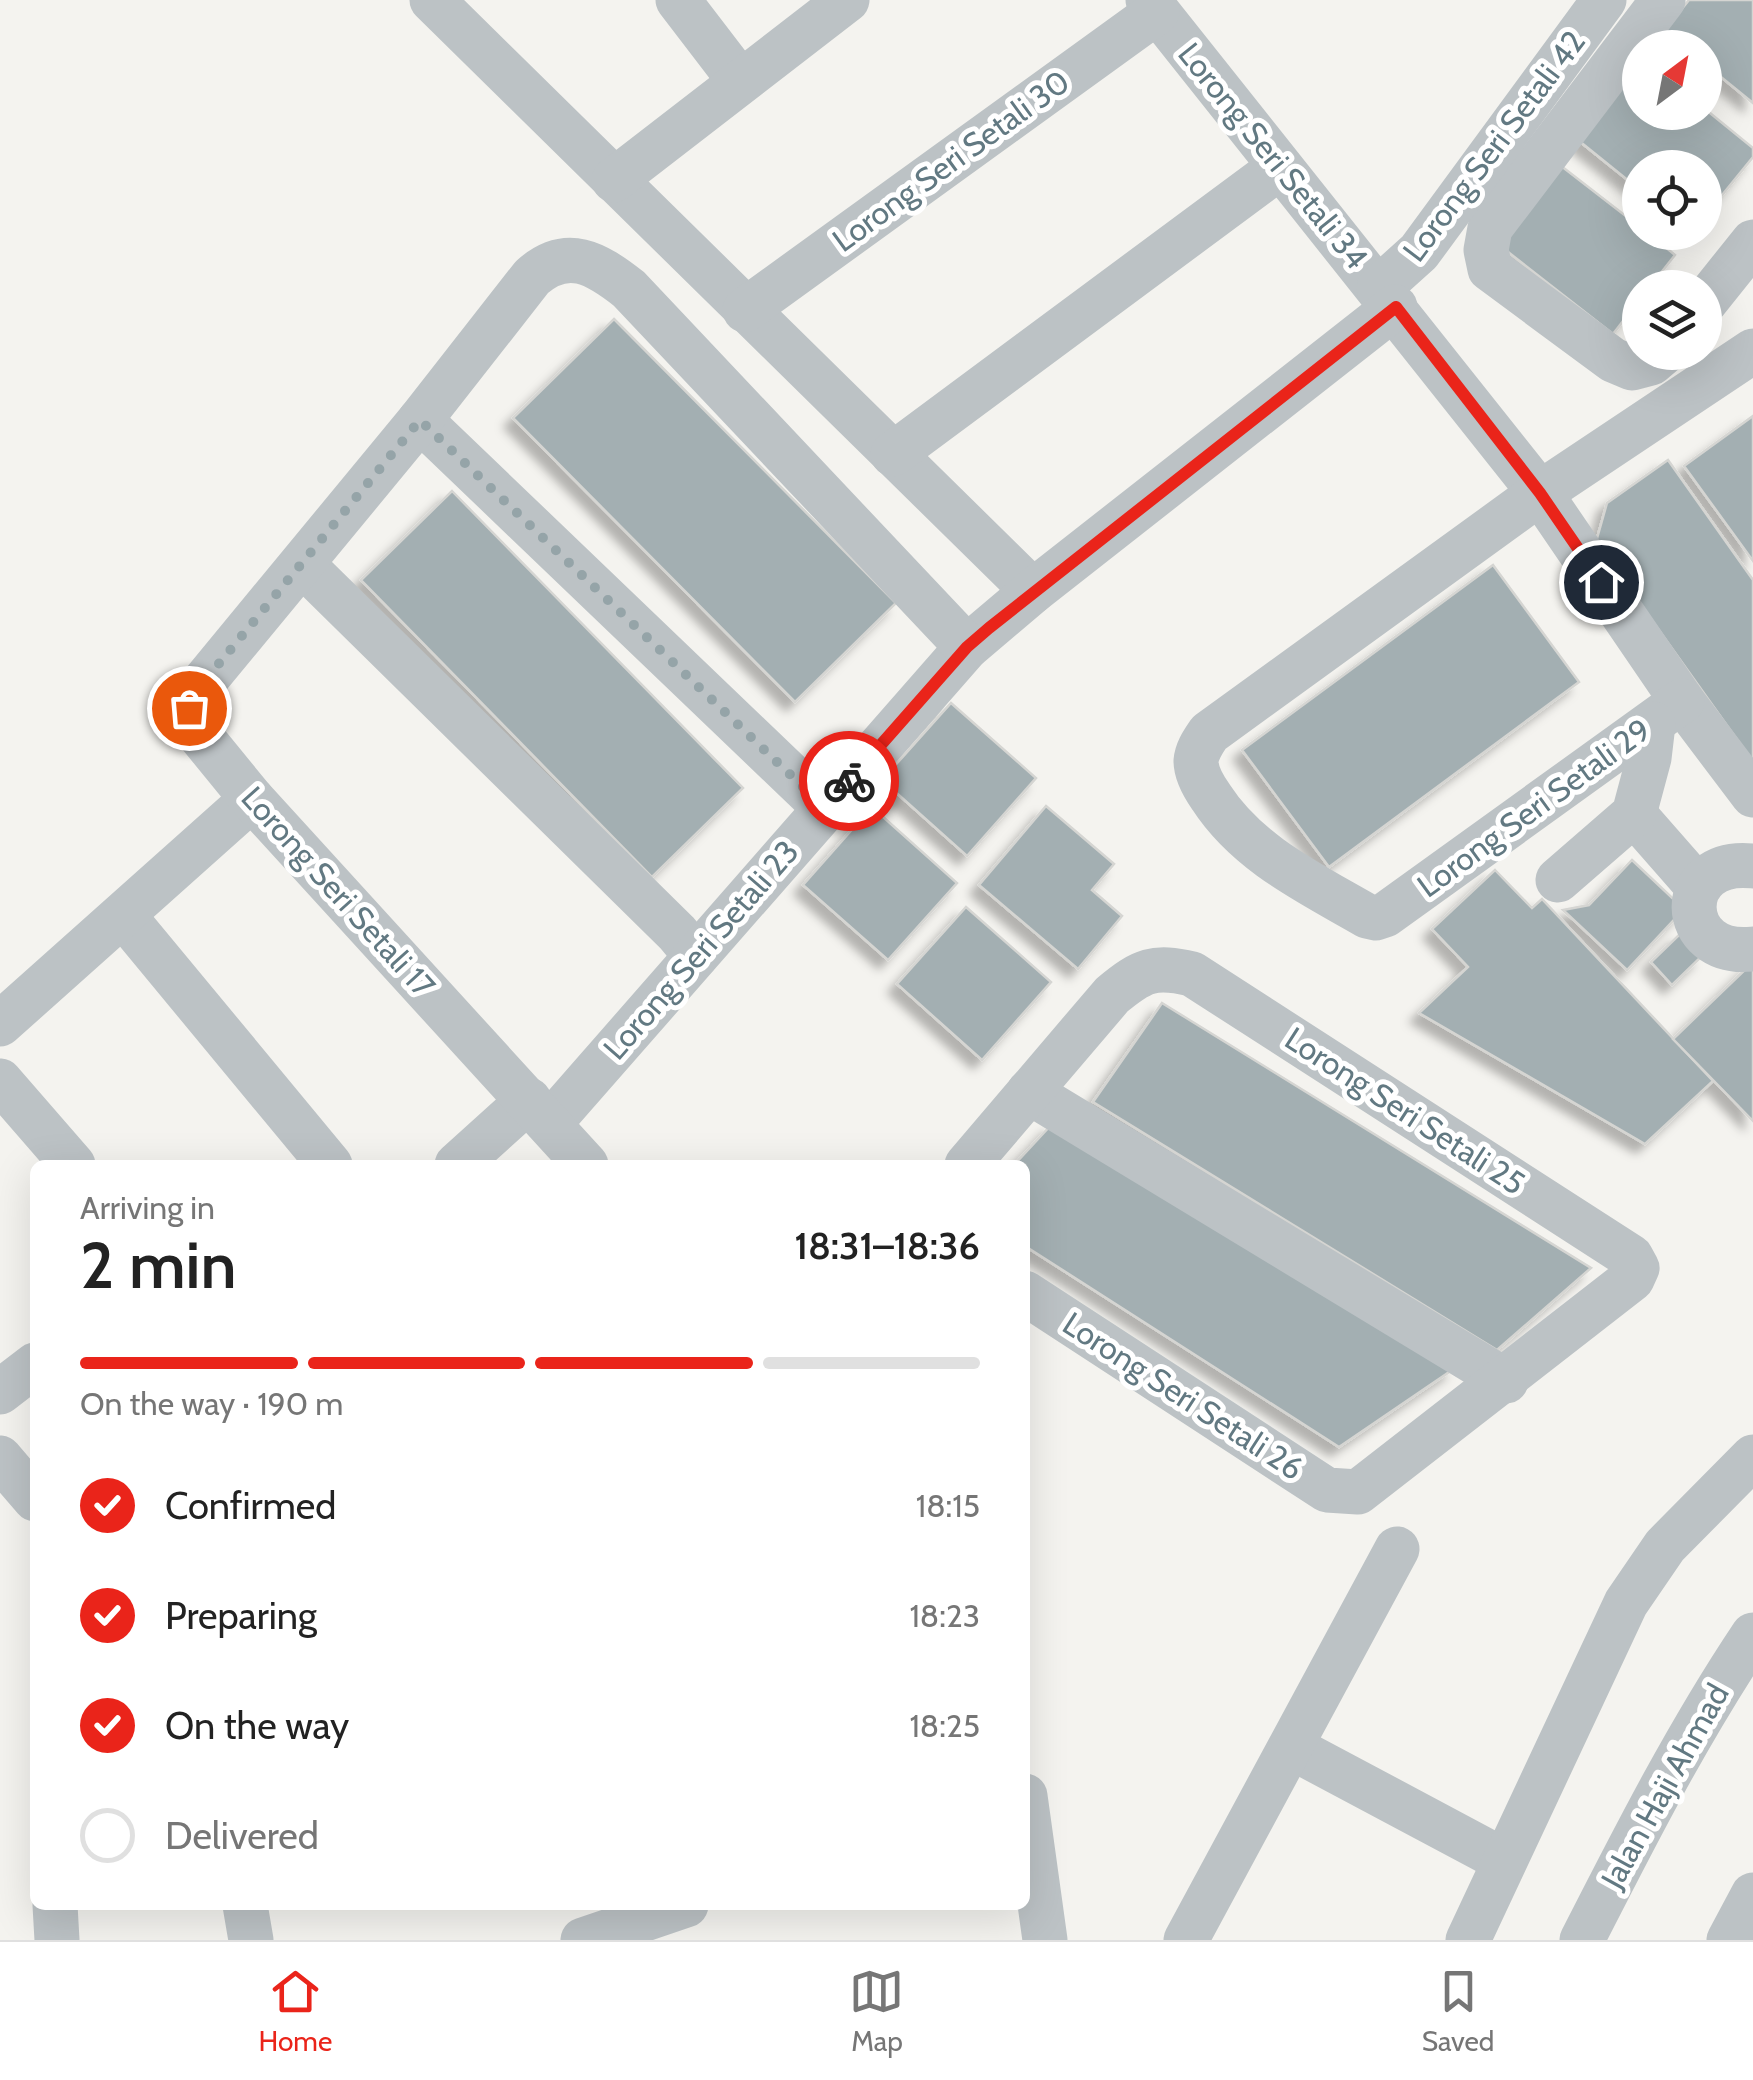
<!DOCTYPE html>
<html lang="en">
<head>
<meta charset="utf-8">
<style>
  body { margin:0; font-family:Cabin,sans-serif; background:#f2f2f2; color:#222; height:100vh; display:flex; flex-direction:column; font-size:38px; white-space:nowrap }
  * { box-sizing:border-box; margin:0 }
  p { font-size:32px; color:#767676 }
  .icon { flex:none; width:55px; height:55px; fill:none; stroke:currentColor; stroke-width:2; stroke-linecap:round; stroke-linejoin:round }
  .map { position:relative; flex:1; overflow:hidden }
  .panel { position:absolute; left:30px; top:1160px; width:1000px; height:750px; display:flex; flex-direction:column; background:#fff; border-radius:15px; box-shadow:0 10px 40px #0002 }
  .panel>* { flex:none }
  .needle { width:65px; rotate:32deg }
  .fabs { position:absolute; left:1622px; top:30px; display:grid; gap:20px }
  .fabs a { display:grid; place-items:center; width:100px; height:100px; border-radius:50%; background:#fff; box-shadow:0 10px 40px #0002; font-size:50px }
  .pin { position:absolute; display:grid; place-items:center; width:85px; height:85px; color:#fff; margin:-42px; border:5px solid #fff; border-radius:50%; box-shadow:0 2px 10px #0007 }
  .courier { position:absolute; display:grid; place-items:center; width:100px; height:100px; margin:-50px; border:8px solid #ea241a; border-radius:50%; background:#fff; color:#222; box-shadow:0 2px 12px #0007 }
  .headline em { font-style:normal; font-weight:600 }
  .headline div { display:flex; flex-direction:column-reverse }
  .headline { display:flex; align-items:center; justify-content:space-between; height:170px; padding:0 50px }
  h1 { font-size:65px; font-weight:600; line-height:75px }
  .bar { display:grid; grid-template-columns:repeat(4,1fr); gap:15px 10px; align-content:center; height:120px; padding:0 50px }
  .bar i { height:12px; border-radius:8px; background:#e0e0e0 }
  .bar .on { background:#ea241a }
  .bar p { grid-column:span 4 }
  ol { padding:0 50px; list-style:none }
  li { display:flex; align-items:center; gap:30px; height:110px }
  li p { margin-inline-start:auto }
  li .icon { padding:10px; border-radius:50%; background:#ea241a; color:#fff; stroke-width:4 }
  li:last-child { color:#767676 }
  li i { width:55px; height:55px; border:5px solid #e0e0e0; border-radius:50% }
  .menu { display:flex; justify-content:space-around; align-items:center; height:140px; border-top:2px solid #e0e0e0; background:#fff; font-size:28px; color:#767676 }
  .menu a { display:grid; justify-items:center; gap:5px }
  .menu .on { color:#ea241a }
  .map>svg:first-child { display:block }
  .building { fill:#a3afb2; stroke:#d5d5d2; stroke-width:2.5; filter:url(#shadow) }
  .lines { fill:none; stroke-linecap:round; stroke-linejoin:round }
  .minor { stroke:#bcc2c5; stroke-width:45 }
  .done { stroke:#95a4a8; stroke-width:10; stroke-dasharray:0 18 }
  .route { stroke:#ea241a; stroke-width:12 }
  .labels { text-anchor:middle; stroke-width:10; stroke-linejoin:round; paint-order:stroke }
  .street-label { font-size:32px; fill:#627982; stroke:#fff }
</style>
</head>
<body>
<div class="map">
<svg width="1753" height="1940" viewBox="0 0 1753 1940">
  <defs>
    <filter id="shadow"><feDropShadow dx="-9" dy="9" stdDeviation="5" flood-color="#0004"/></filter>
  </defs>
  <rect width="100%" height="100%" fill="#f4f3ef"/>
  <g class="building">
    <path d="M1689,0H1753V103L1705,64V48H1685L1664,31Z"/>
    <path d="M1640,63V112H1705V109L1753,148V157L1705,216V168H1640V190L1578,140Z"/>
    <path d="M1556,162L1640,227V232H1647L1675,255L1649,288H1640V299L1613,334L1494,241Z"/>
    <path d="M614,319L896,603L795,702L513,418Z"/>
    <path d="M1753,416V561L1684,466Z"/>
    <path d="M1668,460L1753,580V762L1596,542L1607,503Z"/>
    <path d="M452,491L743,788L652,877L361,580Z"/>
    <path d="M1493,565L1579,682L1329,867L1242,750Z"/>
    <path d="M951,703L1036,778L967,856L882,780Z"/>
    <path d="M1046,806L1114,864L1092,890L1122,916L1078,969L979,885Z"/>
    <path d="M872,807L957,883L888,960L803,885Z"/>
    <path d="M1632,860L1684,909L1627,970L1563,910L1589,905Z"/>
    <path d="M1495,870L1532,908L1542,899L1713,1081L1645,1144L1419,1013L1468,967L1432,929Z"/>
    <path d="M966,907L1051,982L982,1060L897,984Z"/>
    <path d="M1680,934L1702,956L1672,985L1651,962Z"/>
    <path d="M1753,962V1121L1673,1039Z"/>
    <path d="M1162,1003L1591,1268L1497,1350L1093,1102Z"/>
    <path d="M1052,1124L1455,1368L1339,1447L1025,1246V1165H1014Z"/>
  </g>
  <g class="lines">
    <g class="minor">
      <path d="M432,0L1033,591"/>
      <path d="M678,0L740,81"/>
      <path d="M1148,0L1540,493L1682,701L1753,795"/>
      <path d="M1663,0L1490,228L1486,250L1490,269L1613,360L1632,368L1651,363L1664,352"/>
      <path d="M614,180L847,0"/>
      <path d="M1379,288L1419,252L1604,0"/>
      <path d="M1705,302L1753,242"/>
      <path d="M745,310L1157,12"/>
      <path d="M420,420L825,808"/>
      <path d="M893,454L1280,167"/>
      <path d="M302,564L677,933L696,956"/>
      <path d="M1682,701L1385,915L1376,918L1367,916C1310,883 1248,854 1211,797C1204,787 1196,774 1196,761C1197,750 1203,742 1209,733L1540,493L1753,351"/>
      <path d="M1634,814L1698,887"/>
      <path d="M1753,866C1673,857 1676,958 1753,949"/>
      <path d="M1558,880L1634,814L1649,758L1653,724"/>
      <path d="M123,915L330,1165"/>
      <path d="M0,1024L252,799"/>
      <path d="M0,1081L73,1165"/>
      <path d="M1029,1092L1506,1381"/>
      <path d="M550,1123L967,647L1033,591L1395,307"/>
      <path d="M457,1165L529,1100"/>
      <path d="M586,1165L252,799L194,728L189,708L198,689L420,420L532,277C567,246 596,263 629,289L967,647"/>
      <path d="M967,1165L1112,995C1142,970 1154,965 1192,974L1631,1257L1637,1268L1632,1279L1358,1492L1327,1490L1025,1293"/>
      <path d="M0,1392L35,1365"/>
      <path d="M0,1458L35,1499"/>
      <path d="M1291,1747L1503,1860"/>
      <path d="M1025,1796L1045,1940"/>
      <path d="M55,1905L57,1940"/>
      <path d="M245,1905L251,1940"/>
      <path d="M583,1940L686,1905"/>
      <path d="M1186,1940L1397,1549"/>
      <path d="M1468,1940L1626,1603L1665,1546L1753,1457"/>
      <path d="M1582,1940C1635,1836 1688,1732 1753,1635"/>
      <path d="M1729,1940L1753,1895"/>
    </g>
  </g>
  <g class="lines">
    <path class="done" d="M189,708L198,689L420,420L825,808L849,781"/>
    <path class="route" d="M849,781L967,647L989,628L1396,307L1540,493L1601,582"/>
  </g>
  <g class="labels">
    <g class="street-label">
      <text transform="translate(1494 146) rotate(-53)" y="11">Lorong Seri Setali 42</text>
      <text transform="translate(1273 156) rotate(51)" y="11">Lorong Seri Setali 34</text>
      <text transform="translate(951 161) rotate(-36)" y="11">Lorong Seri Setali 30</text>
      <text transform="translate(1534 808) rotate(-36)" y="11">Lorong Seri Setali 29</text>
      <text transform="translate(338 892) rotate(48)" y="11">Lorong Seri Setali 17</text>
      <text transform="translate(701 950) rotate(-49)" y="11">Lorong Seri Setali 23</text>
      <text transform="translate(1405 1111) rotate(33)" y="11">Lorong Seri Setali 25</text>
      <text transform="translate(1183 1396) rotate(33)" y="11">Lorong Seri Setali 26</text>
      <text transform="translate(1665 1786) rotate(-61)" y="11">Jalan Haji Ahmad</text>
    </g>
  </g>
</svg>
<div class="fabs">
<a><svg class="needle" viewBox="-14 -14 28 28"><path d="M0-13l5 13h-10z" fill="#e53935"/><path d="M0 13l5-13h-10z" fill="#767676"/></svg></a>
<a><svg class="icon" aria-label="locate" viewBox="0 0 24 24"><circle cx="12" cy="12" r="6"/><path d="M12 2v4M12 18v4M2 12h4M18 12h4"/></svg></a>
<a><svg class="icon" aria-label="layers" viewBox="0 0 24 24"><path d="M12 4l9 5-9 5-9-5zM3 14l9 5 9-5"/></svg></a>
</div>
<div class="pin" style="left:189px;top:708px;background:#ea580c"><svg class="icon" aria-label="bag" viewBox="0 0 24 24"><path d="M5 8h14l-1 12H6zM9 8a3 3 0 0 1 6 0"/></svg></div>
<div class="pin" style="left:1601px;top:582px;background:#1f2937"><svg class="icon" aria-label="home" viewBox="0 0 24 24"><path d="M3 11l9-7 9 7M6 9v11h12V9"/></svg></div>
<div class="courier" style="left:849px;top:781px"><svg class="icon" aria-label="bike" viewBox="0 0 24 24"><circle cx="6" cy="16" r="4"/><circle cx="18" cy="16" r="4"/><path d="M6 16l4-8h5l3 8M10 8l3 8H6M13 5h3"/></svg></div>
<section class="panel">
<div class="headline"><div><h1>2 min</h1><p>Arriving in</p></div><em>18:31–18:36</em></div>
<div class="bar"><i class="on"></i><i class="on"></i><i class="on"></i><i></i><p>On the way · 190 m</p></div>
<ol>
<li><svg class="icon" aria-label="check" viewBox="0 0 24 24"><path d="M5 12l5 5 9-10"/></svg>Confirmed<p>18:15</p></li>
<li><svg class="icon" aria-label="check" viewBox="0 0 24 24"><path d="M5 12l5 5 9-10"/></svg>Preparing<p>18:23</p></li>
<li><svg class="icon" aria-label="check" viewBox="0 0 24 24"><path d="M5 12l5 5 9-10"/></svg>On the way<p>18:25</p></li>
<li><i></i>Delivered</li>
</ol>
</section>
</div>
<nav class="menu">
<a class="on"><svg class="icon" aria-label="home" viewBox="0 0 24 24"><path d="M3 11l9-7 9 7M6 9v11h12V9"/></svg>Home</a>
<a><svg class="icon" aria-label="map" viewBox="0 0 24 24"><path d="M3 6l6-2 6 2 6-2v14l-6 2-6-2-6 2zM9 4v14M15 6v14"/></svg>Map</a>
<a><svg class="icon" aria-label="saved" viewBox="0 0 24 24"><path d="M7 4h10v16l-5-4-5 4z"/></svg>Saved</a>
</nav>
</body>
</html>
